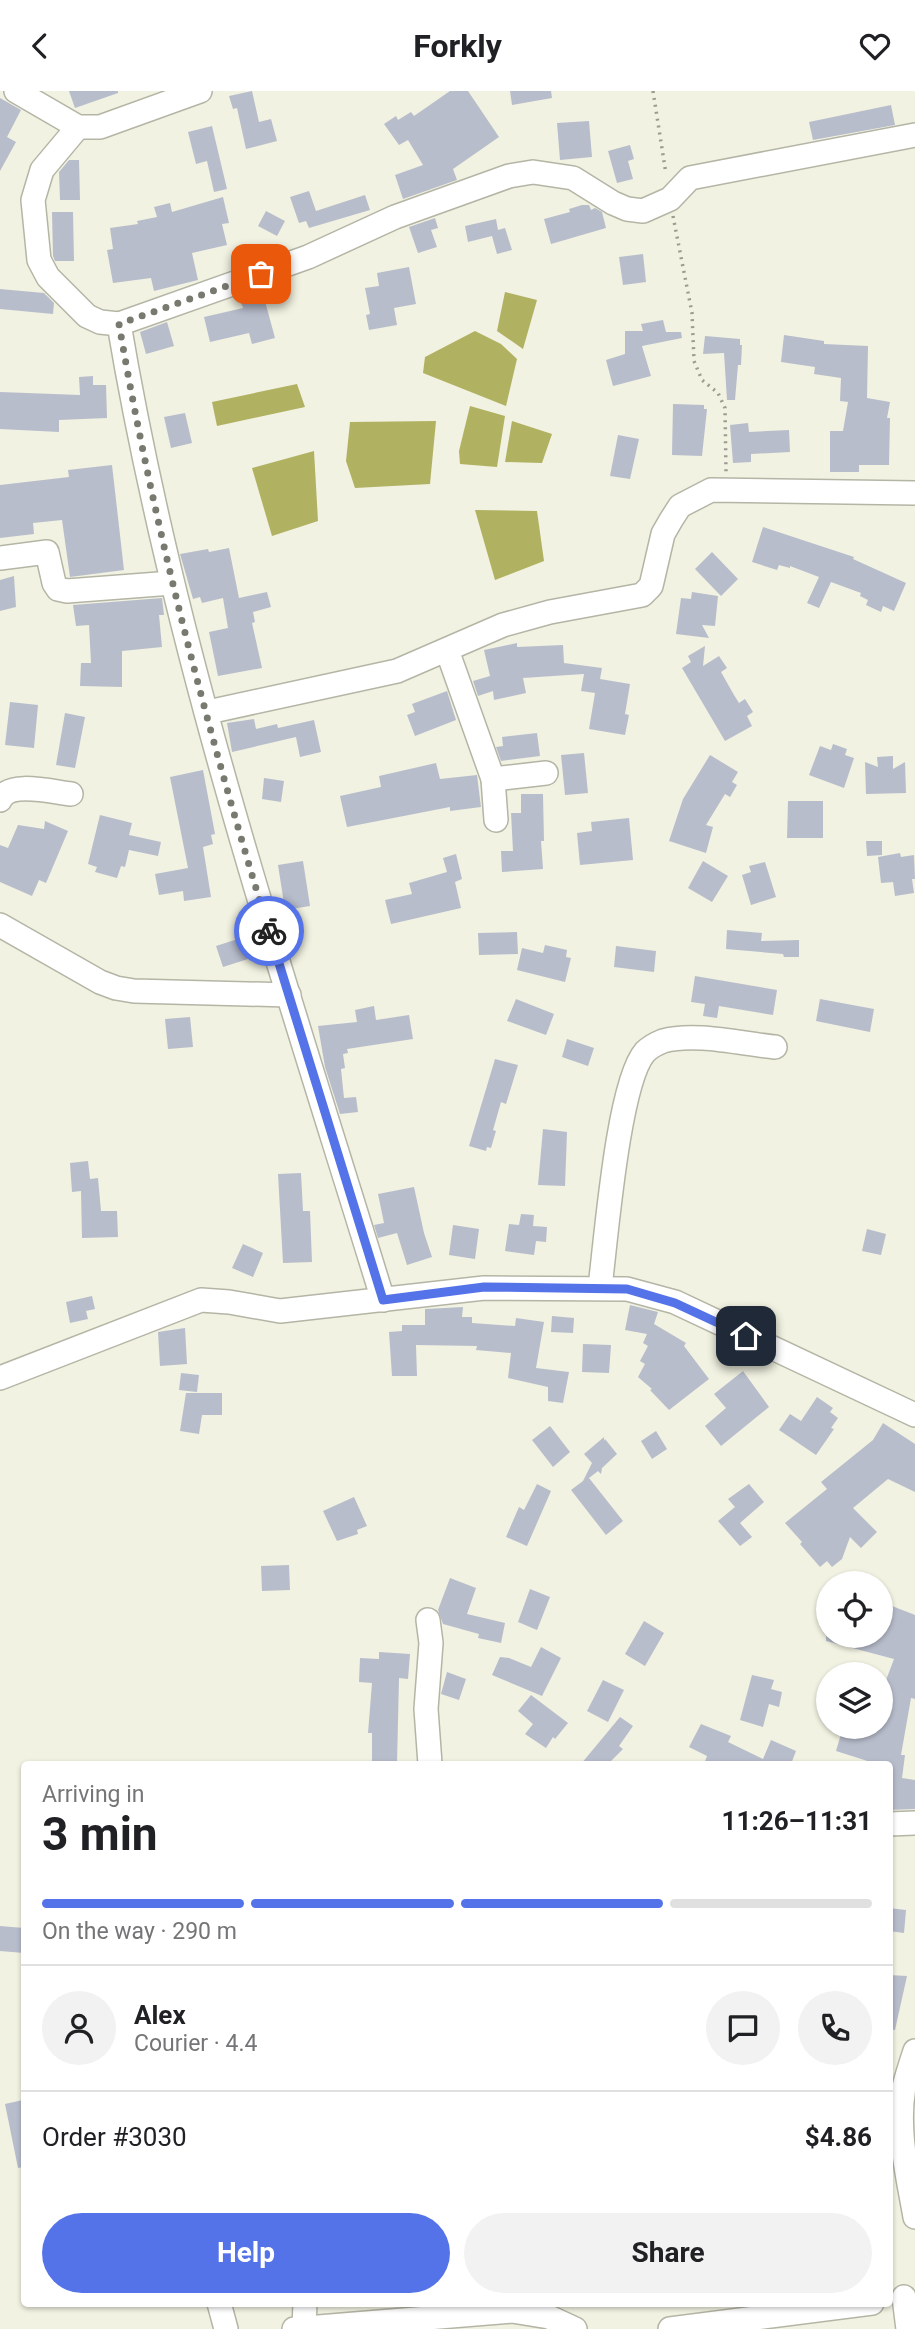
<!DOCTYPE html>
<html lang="en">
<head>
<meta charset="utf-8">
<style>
  body { margin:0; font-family:Roboto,sans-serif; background:#f2f2f2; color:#202124; height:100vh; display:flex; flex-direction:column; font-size:26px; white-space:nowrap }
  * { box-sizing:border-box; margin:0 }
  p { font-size:23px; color:#757577 }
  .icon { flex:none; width:38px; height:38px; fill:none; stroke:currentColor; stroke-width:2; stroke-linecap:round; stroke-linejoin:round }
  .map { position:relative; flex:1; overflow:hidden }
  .sheet { position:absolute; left:21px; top:1670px; width:872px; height:546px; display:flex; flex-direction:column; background:#fff; border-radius:7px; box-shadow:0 2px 5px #0004 }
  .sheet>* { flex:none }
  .buttons { position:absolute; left:816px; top:1480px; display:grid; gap:14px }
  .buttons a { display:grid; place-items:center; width:77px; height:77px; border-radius:50%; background:#fff; box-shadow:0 2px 5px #0004; font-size:35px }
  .pin { position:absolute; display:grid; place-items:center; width:60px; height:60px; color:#fff; margin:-30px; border-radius:14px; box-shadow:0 4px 10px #0006 }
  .courier { position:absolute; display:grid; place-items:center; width:70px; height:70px; margin:-35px; border:5px solid #5573e8; border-radius:50%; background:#fff; color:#222; box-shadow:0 2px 9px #0007 }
  .summary em { font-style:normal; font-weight:700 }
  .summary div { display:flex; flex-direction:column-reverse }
  .summary { display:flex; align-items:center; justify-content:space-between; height:119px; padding:0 21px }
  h1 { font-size:46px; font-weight:700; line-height:52px }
  .bar { display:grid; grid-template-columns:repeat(4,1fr); gap:10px 7px; align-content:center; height:84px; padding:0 21px }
  .bar i { height:9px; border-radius:5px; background:#e0e0e0 }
  .bar .selected { background:#5573e8 }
  .bar p { grid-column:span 4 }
  .line { display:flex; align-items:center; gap:18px; padding:0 21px; border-top:2px solid #e0e0e0 }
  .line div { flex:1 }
  .round { display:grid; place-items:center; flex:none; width:74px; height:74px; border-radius:37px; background:#f2f2f2 }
  .primary-button { display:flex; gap:14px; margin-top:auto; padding:14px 21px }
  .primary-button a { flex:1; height:80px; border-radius:42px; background:#5573e8; color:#fff; font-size:28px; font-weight:700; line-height:80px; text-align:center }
  .primary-button a+a { background:#f2f2f2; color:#202124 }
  header { display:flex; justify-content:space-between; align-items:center; height:91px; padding:0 21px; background:#fff; font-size:32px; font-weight:700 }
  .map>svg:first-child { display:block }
  .water { fill:#b1b162 }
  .building { fill:#b8bdcc }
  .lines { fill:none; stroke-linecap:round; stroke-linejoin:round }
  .minor-casing { stroke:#b5b5a6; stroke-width:26 }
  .path { stroke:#9b9c90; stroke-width:3.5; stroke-dasharray:2 5; stroke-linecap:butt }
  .minor { stroke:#fff; stroke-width:23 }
  .done { stroke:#78796f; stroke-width:7; stroke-dasharray:0 12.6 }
  .route { stroke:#5573e8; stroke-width:9 }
</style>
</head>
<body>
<header><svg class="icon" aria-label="back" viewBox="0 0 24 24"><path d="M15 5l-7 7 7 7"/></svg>Forkly<svg class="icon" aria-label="heart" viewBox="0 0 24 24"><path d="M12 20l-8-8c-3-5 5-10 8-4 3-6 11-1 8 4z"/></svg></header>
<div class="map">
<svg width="915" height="2238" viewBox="0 0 915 2238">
  <rect width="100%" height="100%" fill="#f1f2e1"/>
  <g class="water">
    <path d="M505,201L537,209L523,258L497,240Z"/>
    <path d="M475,240L501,253L517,268L506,315L423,282L425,266Z"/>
    <path d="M297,293L305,316L217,335L212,311Z"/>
    <path d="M470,315L505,325L497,376L460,373L459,360Z"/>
    <path d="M436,330L430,393L355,397L346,370L350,331Z"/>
    <path d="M512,330L552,343L542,372L505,371Z"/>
    <path d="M314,360L318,430L272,445L252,377Z"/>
    <path d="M475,419L537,420L544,470L495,489Z"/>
  </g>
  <g class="building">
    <path d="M69,0H118V2L75,17Z"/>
    <path d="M252,0L259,31L271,28L277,50L246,58L237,17L233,18L229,5Z"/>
    <path d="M450,0H468L499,46L453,78L457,89L403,108L395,84L423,74L408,49L399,54L384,33L396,25L398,29L411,21L414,25Z"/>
    <path d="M510,0H551L552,7L512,14Z"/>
    <path d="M0,7L21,19L7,46L16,51L0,80Z"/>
    <path d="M891,14L895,34L813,49L809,31Z"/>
    <path d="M589,30L592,66L560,69L557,32Z"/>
    <path d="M212,35L227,98L214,101L207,70L196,73L188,41Z"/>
    <path d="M630,54L634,68L628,70L633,88L617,92L608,60Z"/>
    <path d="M69,69H79L80,109H60L59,81Z"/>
    <path d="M309,100L316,120L365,104L370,119L309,137L306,130L299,132L290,106Z"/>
    <path d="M223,106L229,132L222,133L227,154L192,162L198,189L154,200L151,187L113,192L107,159L113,158L110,137L138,133L137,130L157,126L154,116L170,112L172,121Z"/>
    <path d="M582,114H589L591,119L595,117L602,121L606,137L551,153L544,128L570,121L569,118Z"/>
    <path d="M266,120L285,130L277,145L258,135Z"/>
    <path d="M52,121H73L74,170H55L53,165Z"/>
    <path d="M435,127L438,137L431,139L437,156L418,162L409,136Z"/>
    <path d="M496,128L498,139L505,137L512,159L497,163L492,145L468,151L465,135Z"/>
    <path d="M643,163L646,191L623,194L619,166Z"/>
    <path d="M409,176L416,213L394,217L397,234L369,239L366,224L370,223L365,197L379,195L377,182Z"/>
    <path d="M0,198L44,202L54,212L53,223L0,218Z"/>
    <path d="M262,199L275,247L252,253L249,242L210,251L204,226L243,217L240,209L249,206L248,203Z"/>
    <path d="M663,229L666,241H681L682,247L642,255L651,285L613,295L606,269L625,263V240H643L641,233Z"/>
    <path d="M167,231L174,255L146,263L140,241Z"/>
    <path d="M784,244L824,250V253L868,255L867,307L890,311L887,327H890L889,374H859V381H830V340H843L848,311L840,310L841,287L814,283L815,276L781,271Z"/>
    <path d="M705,245L740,248V254H742L741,274H738L735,309H727L724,262L703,263Z"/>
    <path d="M93,285V294H106L107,327L59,329V341L0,338V301L80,304L79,286Z"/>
    <path d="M673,313L704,314V318H707L702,365L672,364Z"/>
    <path d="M185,322L192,352L171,357L164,326Z"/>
    <path d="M748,332L749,341L789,339L790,361L751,363V371L733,372L730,334Z"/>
    <path d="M618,344L639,348L630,388L610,385Z"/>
    <path d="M112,374L124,479L70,486L62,429L33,432L34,443L0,447V394L69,386L68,379Z"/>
    <path d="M763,436L854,466L853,468L906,492L894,520L883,515L881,521L866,514L868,509L860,505L861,502L831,491L819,517L807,512L819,486L790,475V477L779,474L777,479L752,471Z"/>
    <path d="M229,457L239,507L267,501L271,516L253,521L255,531L252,532L262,577L218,585L209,541L228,537L223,507L202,512L200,506L193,508L180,463L208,458L209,461Z"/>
    <path d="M712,461L738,488L721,505L695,478Z"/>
    <path d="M14,485L16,516L0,520V489Z"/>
    <path d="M692,501L718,505L715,535L702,534L709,547L676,543L681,507L691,508Z"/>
    <path d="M162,507L164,524H159L162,556L122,560V596L80,595L81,572H91L89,534L76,535L73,514Z"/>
    <path d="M517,552V556L563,554L564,572L602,577L600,588L630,593L625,623L629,624L625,644L589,638L595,602L581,600L584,583L523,587L526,602L494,609L493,600L478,605L473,590L490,585L484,559Z"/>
    <path d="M705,555L703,575L719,565L727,577L721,581L734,604L739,612L745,608L753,621L747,625L752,635L725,650L682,577L691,571L688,565Z"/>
    <path d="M447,600L456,629L415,645L407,624L415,621L412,613Z"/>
    <path d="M10,611L38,614L34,657L5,654Z"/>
    <path d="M65,622L85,626L75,677L56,674Z"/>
    <path d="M254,628L256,638L277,633L278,637L314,629L321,661L300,666L296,646L232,661L227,632Z"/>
    <path d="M537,642L540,665L501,670L496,656L503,655L502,646Z"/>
    <path d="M833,653L847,658L845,664L854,667L844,697L809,684L820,655L831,659Z"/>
    <path d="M584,662L588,702L565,704L561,664Z"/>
    <path d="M710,664L738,681L732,691L737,694L730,706L725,703L706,734L713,736L706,762L669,750L683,708Z"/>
    <path d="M893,665V678L905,671L906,702L866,703L865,671L878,676L877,666Z"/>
    <path d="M436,672L440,688L477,684L481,716L450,720V716L347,736L340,705L381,696L379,685Z"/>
    <path d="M203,679L215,743L211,744L213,753L203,756L211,806L184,810L183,800L159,804L155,783L188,777L170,686Z"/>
    <path d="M264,687L284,690L281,711L262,708Z"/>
    <path d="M521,703H543L544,750H541L543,778L502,781L501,760H513L511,722H521Z"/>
    <path d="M788,710H823V747H787Z"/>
    <path d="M100,724L132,732L129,744L161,751L158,765L129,759L125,776L121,775L117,787L95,781L97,776L88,773Z"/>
    <path d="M629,727L633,769L580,774L577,742L592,740L591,731Z"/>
    <path d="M45,730L68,740L46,792L39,789L32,805L0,791V754L8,757L18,734L44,738Z"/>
    <path d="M866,750H882V764L867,765Z"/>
    <path d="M900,762L901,766L914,764L915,788H912L914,802L895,805L893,791L881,792L878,766Z"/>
    <path d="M456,763L462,788L455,791L461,817L391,833L385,809L412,803L409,792L447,781L443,767Z"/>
    <path d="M303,770L310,815L285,819L278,774Z"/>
    <path d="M703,770L728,785L712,811L688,797Z"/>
    <path d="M765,771L776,806L751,814L742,784L751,781L749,775Z"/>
    <path d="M727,839L762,842L761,850L799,849V866H784L783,863L726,858Z"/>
    <path d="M517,841L518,863L479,864L478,842Z"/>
    <path d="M241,847L248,868L223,876L216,855Z"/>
    <path d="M545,854L567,859L566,866L571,867L565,891L517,879L522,857L543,862Z"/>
    <path d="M616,855L656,860L654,881L614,876Z"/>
    <path d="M695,885L777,899L773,924L719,915L717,927L703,925L705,913L691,911Z"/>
    <path d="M516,908L554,923L546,944L507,930Z"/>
    <path d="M820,908L874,918L870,941L816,930Z"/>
    <path d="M374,915L376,929L409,924L413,948L347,958L348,962L343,963L345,977L341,978L344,1007L356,1006L358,1021L340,1023L325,976L318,935L357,931L355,919Z"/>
    <path d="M190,926L193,956L168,958L165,928Z"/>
    <path d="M567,948L594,957L588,975L562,966Z"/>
    <path d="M495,968L518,974L506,1013L501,1011L493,1039L496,1040L491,1057L487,1056L486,1060L469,1055Z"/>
    <path d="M543,1038L567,1041L565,1095L538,1094Z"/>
    <path d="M88,1070L90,1088L98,1087L101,1120H117L118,1146L82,1147L81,1100L72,1101L70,1072Z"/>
    <path d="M301,1082L303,1120H310L312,1171L283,1172L278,1083Z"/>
    <path d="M414,1096L424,1142L432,1166L407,1174L397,1142L378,1147L374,1134L384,1132L378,1103Z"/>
    <path d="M521,1123L534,1124L533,1135L547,1136L546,1151L536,1150L534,1164L505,1160L509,1133L519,1134Z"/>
    <path d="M453,1134L479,1138L475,1168L449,1164Z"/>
    <path d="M867,1138L886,1143L881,1164L862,1160Z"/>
    <path d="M243,1153L263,1162L253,1186L232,1177Z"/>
    <path d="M92,1205L95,1218L86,1220L88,1228L70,1232L66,1211Z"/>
    <path d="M630,1214L658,1221L654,1233L686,1252L684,1255L709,1288L669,1319L650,1299L652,1298L638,1286L645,1273L640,1270L648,1255L643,1252L647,1243L625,1239Z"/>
    <path d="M463,1216L462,1226H472V1232L515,1235L516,1227L544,1231L536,1277L569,1281L563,1312L548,1310V1296L508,1287L511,1262L476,1259L477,1255L416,1254L417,1285H392L389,1241L402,1240V1234H425V1218Z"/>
    <path d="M552,1225L574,1227L573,1242L551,1241Z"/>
    <path d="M185,1237L187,1273L160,1275L158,1241Z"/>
    <path d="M583,1253L611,1254L609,1282L582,1281Z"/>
    <path d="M743,1280L769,1316L721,1355L705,1335L726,1317L714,1303Z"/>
    <path d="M181,1282L199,1284L197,1301L179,1299Z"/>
    <path d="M186,1302H222V1324H202L199,1343L180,1340Z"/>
    <path d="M817,1306L833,1317L830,1321L838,1327L831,1337L834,1338L816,1364L779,1339L790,1323L801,1330Z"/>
    <path d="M883,1332L915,1353V1401L888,1388L853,1417L877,1441L861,1457L850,1446L842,1468L832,1476L827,1470L820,1476L800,1453L802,1451L785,1432L827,1398L821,1391L873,1349Z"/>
    <path d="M550,1335L570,1361L553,1376L532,1349Z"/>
    <path d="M656,1340L667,1358L652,1368L641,1350Z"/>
    <path d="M604,1346V1350L605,1348L617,1363L602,1377L601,1383L598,1380L589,1387L623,1430L606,1444L571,1399L583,1390L592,1372L584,1363Z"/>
    <path d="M537,1393L551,1400L527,1455L506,1446L519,1416L524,1419Z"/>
    <path d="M749,1393L764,1411L740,1432L752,1446L740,1455L718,1430L735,1416L728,1408Z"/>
    <path d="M354,1406L367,1435L357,1439L358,1443L337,1450L323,1420Z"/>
    <path d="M289,1474L290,1499L262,1500L261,1475Z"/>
    <path d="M450,1487L476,1497L467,1523L505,1532L501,1552L478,1547L479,1543L443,1533L438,1519Z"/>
    <path d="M530,1498L550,1506L537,1539L518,1531Z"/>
    <path d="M892,1515L915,1524V1608L911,1607L901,1664H905L902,1687L915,1689V1718L889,1719V1673H877L836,1660L843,1636H852L870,1642L871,1636H880V1605L894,1568L826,1550V1545H880Z"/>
    <path d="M644,1530L664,1542L645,1575L625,1563Z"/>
    <path d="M541,1556L561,1567L542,1605L492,1584L500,1566L509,1567L531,1576Z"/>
    <path d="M379,1561L410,1563L408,1588L399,1587L397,1673H372V1642H368L372,1592L359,1591L360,1567L379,1568Z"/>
    <path d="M447,1581L466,1588L459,1609L441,1603Z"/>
    <path d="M752,1584L774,1589L771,1598L782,1601L779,1616L769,1613L763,1636L740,1629Z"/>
    <path d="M603,1589L624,1599L608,1631L587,1620Z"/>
    <path d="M531,1604L568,1632L555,1648L553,1646L546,1657L525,1643L533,1633L518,1620Z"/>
    <path d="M620,1626L633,1635L619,1655L623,1658L608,1673H581Z"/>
    <path d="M701,1633L731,1645L728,1651L763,1668L771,1649L796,1660L791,1673H704L707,1665L689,1656Z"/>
    <path d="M889,1817L906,1819L904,1842L889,1840Z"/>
    <path d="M0,1835L24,1837V1862L0,1860Z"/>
    <path d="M889,1884L907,1885L895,1939L889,1938Z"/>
    <path d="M23,2009L24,2076L18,2077L5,2013Z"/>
  </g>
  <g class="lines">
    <defs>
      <g id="minor">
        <path d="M16,0L78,36H100L200,0"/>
        <path d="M78,36L42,79L33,109L39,169L48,186L87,225L100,231L119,233C175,566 284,887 383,1209"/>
        <path d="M119,233L308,166L395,126L509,85L533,81L573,87L613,112L627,118L643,120L670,108L690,87L915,44"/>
        <path d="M0,467L47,461L54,492L58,498L67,500L172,492"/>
        <path d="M447,559L493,688L496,729"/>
        <path d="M208,621L397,580L503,534L550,521L642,504L651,495L663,443L671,429L680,415L711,399L915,402"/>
        <path d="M493,688L546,682"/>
        <path d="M0,709C9,689 52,701 71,703"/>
        <path d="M0,834L100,891L116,897L134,900L289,904"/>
        <path d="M600,1196C606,1149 618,992 645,961C649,957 658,952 663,950C695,941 742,953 775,956"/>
        <path d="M0,1287L201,1209L229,1211L280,1220L484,1197L627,1198L675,1211L915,1324"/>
        <path d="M428,1529L431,1552L426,1618L430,1673"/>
        <path d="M889,1733L915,1732"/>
        <path d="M915,1960C911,1972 907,1984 904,1996C896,2039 908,2085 915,2126"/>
        <path d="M904,2206L908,2238"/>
        <path d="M219,2212L226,2238"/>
        <path d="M304,2237L305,2212"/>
        <path d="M294,2238L512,2220L549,2226L575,2238"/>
        <path d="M670,2238L872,2212"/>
      </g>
    </defs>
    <use href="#minor" class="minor-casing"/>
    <g class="path">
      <path d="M653,0L666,83"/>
      <path d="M673,125L692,222L694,270L702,289L718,302L725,317L726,381"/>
    </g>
    <use href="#minor" class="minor"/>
  </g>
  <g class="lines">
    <path class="done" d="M261,183L119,233C154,438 208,641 269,840"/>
    <path class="route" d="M269,840L383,1209L484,1196L627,1198L675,1212L746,1245"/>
  </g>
</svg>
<div class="buttons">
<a><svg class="icon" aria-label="locate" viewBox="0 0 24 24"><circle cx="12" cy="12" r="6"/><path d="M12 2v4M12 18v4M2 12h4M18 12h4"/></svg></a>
<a><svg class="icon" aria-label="layers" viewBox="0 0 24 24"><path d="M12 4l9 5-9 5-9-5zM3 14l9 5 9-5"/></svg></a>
</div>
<div class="pin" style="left:261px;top:183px;background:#ea580c"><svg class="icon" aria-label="bag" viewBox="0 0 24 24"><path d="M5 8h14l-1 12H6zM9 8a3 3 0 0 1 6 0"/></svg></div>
<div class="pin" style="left:746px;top:1245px;background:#1f2937"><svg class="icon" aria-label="home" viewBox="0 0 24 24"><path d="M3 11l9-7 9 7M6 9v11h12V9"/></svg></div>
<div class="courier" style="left:269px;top:840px"><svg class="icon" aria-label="bike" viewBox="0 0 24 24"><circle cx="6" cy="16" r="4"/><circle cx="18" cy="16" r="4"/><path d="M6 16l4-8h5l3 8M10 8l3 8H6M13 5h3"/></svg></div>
<section class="sheet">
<div class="summary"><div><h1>3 min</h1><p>Arriving in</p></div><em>11:26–11:31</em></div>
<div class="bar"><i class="selected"></i><i class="selected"></i><i class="selected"></i><i></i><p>On the way · 290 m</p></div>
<div class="line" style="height:126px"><a class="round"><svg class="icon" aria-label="person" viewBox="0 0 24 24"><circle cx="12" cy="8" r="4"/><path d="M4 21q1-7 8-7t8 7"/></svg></a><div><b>Alex</b><p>Courier · 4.4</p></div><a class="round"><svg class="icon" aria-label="chat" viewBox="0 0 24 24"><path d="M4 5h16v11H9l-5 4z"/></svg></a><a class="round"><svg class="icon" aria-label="phone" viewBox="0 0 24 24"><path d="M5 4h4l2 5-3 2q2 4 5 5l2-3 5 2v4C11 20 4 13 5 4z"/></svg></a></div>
<div class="line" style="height:91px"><div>Order #3030</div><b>$4.86</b></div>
<div class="primary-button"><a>Help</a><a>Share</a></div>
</section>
</div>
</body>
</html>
